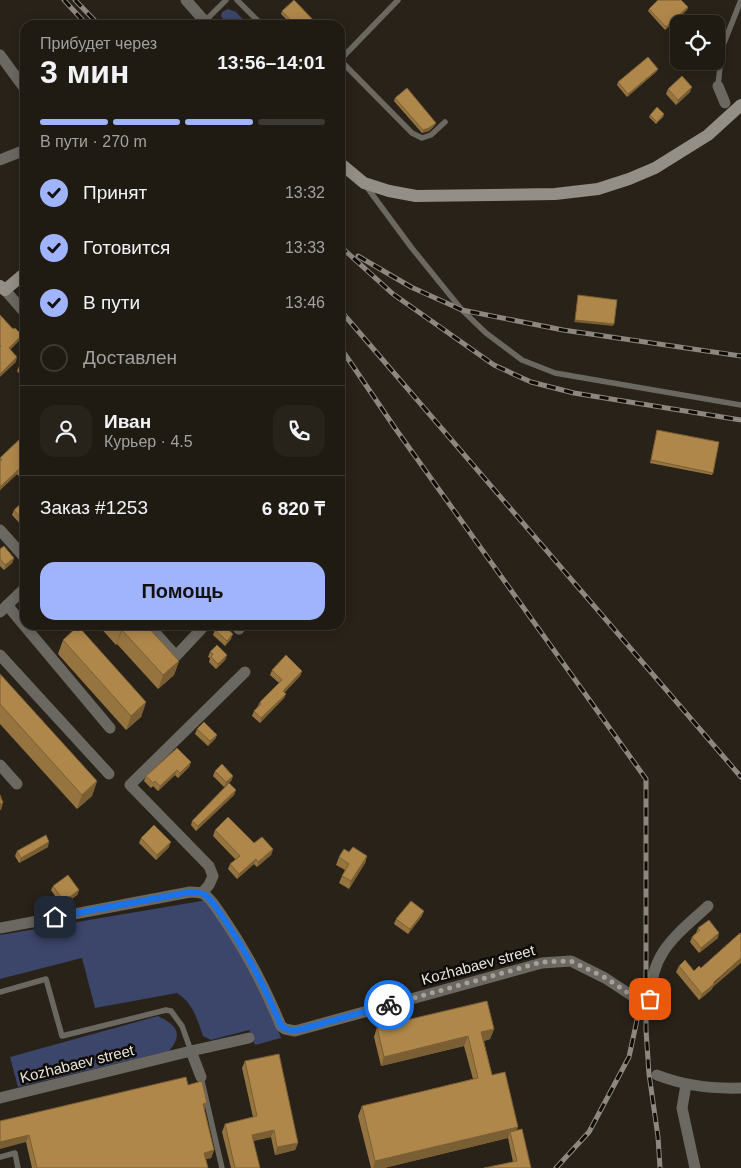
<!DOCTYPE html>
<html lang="ru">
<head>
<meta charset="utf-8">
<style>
  body { margin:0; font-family:Helvetica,sans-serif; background:#27231b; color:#f1f3f6; height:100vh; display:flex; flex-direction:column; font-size:19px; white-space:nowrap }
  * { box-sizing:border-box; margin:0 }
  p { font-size:16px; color:#a1a19f }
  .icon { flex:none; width:28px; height:28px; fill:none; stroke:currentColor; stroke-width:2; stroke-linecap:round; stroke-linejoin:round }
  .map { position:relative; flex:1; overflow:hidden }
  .side { position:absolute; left:20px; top:20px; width:325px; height:610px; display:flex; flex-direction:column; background:#1f1a12; border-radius:15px; box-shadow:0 2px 12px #0003,0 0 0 1px #3c3832 }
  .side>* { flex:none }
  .buttons { position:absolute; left:670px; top:15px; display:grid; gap:10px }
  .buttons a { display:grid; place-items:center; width:55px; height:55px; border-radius:10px; background:#1f1a12; box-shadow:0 2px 12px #0003,0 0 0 1px #3c3832; font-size:25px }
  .pin { position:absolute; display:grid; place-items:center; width:42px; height:42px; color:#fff; margin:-21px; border-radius:10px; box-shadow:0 2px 8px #0006 }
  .courier { position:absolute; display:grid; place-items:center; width:50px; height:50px; margin:-25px; border:4px solid #1a73e8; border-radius:50%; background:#fff; color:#222; box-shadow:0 1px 6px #0007 }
  .summary em { font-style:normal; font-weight:700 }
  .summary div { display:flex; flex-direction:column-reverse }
  .summary { display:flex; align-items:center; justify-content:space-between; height:85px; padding:0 20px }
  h1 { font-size:32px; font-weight:700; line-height:38px }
  .bar { display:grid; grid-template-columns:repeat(4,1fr); gap:8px 5px; align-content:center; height:60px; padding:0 20px }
  .bar i { height:6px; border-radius:4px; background:#3c3832 }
  .bar .active { background:#a0b3fd }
  .bar p { grid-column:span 4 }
  .line { display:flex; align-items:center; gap:12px; padding:0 20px; border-top:1px solid #3c3832 }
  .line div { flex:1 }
  .round { display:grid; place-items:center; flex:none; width:52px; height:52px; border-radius:15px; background:#27231b }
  ol { padding:0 20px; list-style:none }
  li { display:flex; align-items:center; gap:15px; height:55px }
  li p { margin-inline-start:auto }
  li .icon { padding:5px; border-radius:50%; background:#a0b3fd; color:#111; stroke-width:4 }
  li:last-child { color:#a1a19f }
  li i { width:28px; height:28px; border:2px solid #3c3832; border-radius:50% }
  .action { display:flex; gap:10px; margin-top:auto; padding:10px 20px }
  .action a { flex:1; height:58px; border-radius:15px; background:#a0b3fd; color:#111; font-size:20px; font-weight:700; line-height:58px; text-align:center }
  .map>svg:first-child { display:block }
  .green { fill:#3c456a }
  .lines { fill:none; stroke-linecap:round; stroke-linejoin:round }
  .service { stroke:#6b6862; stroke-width:5.5 }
  .minor { stroke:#6b6862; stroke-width:11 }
  .secondary { stroke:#948f86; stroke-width:12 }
  .rail-casing { stroke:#8d877f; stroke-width:5 }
  .rail { stroke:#0f0c08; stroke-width:3; stroke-dasharray:9; stroke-linecap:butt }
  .wall { fill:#967440 }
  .shaded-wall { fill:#7a5e34 }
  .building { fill:#af874a; stroke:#7a5e34 }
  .done { stroke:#a6a099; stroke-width:5; stroke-dasharray:0 9 }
  .route { stroke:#1a73e8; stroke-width:6 }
  .labels { text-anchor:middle; stroke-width:5; stroke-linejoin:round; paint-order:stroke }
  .street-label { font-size:15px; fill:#e9e4de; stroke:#0f0c08 }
</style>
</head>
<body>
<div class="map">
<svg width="741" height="1168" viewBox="0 0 741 1168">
  <rect width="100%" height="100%" fill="#292218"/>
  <g class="green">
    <path d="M228,9L236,12L248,25H227L221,16L222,12Z"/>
    <path d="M207,900L261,984L281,1038L255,1045L249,1030L211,1040L203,1036C197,1019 193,1003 177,993L95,1008L82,958L0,979V935Z"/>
    <path d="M158,1016C176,1025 184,1033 169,1051L18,1087L10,1057Z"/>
  </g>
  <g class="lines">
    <g class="service">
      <path d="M237,0L262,25"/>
      <path d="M205,21L226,0"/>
      <path d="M340,60L412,133L422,138L431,135L445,122"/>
      <path d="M340,60L398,0"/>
      <path d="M718,86L722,48L741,0"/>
      <path d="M366,186L411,247L462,310L486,333L522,360L555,373L741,405"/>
      <path d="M0,992L46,979L62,1036L166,1010L171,1011L182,1026L191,1051"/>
      <path d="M201,1077L222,1168"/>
      <path d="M0,1157L15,1153L18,1168"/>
    </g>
    <g class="minor">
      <path d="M186,0L208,25"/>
      <path d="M0,55L25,89"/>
      <path d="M718,86L725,103"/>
      <path d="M0,160L25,150"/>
      <path d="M5,290L25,313"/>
      <path d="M0,530L25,558"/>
      <path d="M7,605L110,728"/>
      <path d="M0,612L25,588"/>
      <path d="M148,625L176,656L205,625"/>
      <path d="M235,625L239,629"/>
      <path d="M0,655L109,774"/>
      <path d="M0,765L17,784"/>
      <path d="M202,893L209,885L213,876L209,866L130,785L245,672"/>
      <path d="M0,928L190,892C196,892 201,892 205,895C212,900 217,909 222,916C246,951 265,987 281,1026L285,1029L295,1031L542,963L571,961L605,978L634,997L651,999C650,952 677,935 708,906"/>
      <path d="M191,1051L201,1077"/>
      <path d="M657,1075C685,1086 711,1089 741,1088"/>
      <path d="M686,1085L682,1108L695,1168"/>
      <path d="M0,1098L191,1051L249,1038"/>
    </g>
    <g class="secondary">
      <path d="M340,163L364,183L389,191L416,196L555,194L598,189L629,179L655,168L708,135L741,105"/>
      <path d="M0,286L5,290L25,273"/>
    </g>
    <defs>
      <g id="rail">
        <path d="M64,0L87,25"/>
        <path d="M75,0L99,25"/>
        <path d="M340,246L393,294L494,365L531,382L574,393L741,420"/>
        <path d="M358,256L411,287L462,310L563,330L741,356"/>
        <path d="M340,310L741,777"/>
        <path d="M340,347L395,428L646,779V1030L649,1074L658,1137L660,1168"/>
        <path d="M556,1168L589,1132L629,1057L642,997"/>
      </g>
    </defs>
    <use href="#rail" class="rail-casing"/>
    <use href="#rail" class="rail"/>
  </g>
  <g class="wall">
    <path d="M688,7L687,10L665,30L648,11L649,9Z"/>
    <path d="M282,11L318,25H292L281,14Z"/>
    <path d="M657,71L627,97L617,85L618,82Z"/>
    <path d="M668,89L690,92L676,105L666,94Z"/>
    <path d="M395,98L436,123L435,125L429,131L422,133L394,101Z"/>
    <path d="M664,114L663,117L656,124L649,117L650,115Z"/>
    <path d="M25,360V380L17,371L19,366Z"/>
    <path d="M25,396V410L19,404L21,399Z"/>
    <path d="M657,430L713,473L712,475L650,463Z"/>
    <path d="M23,436L25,479L23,481L17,474L0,490V458Z"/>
    <path d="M25,500V527L24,528L12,515L14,510Z"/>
    <path d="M0,549L14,558L12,563L4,570L0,566Z"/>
    <path d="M98,625H146L179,661L174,675L158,689L117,644L116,645Z"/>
    <path d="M247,625H256L251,629Z"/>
    <path d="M215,630L231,639L225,646L213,635Z"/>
    <path d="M63,640L146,702L141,717L126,730L58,654Z"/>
    <path d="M210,652L227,655L225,660L216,669L209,662L210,658L208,657Z"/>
    <path d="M272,670L302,671L300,676L285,692L284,698L260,723L252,716L254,711L258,706L260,702L279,683L270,675Z"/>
    <path d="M0,674L97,781L92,796L77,809L0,724Z"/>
    <path d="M197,729L217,735L215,739L208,746L195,734Z"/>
    <path d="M191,762L189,767L178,778L175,775L158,791L153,786L151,788L144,781L146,776Z"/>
    <path d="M215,771L233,776L231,781L224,787L213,776Z"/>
    <path d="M236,790L234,795L196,831L191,825L192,821Z"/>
    <path d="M215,830L273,849L271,855L257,867L254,864L237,879L228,869L230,864L236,860L213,836Z"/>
    <path d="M141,838L169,847L156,860L139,843Z"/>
    <path d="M48,847L19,863L15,856L17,851Z"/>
    <path d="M349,852L367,856L365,863L349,889L339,883L342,876L345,870L336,865L339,857Z"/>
    <path d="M53,886L79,890L77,895L62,906L51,890Z"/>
    <path d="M422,916L408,934L394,924L396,919Z"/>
    <path d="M698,928L718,938L699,953L690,942L692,937L696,933Z"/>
    <path d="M679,966L694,971L713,987L711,990L699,1000L676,972Z"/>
    <path d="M377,1027L494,1029L490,1039L484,1041L492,1075L517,1130L531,1168L513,1162L508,1138L384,1168H371L358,1116L362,1106L473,1079L464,1046L381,1066L374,1037Z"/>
    <path d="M245,1061L298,1143L295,1150L275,1155L271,1137L253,1141L260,1168H231L222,1132L225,1124L253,1117L242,1068Z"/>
    <path d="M188,1085L207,1103L204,1110L214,1150L211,1158L206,1159L208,1168H32L26,1142L0,1121Z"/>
  </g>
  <g class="shaded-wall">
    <path d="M688,7L687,10L665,30L666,27Z"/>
    <path d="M658,69L657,71L627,97L628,94Z"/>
    <path d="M692,87L690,92L676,105L678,100Z"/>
    <path d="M436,123L435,125L429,131L422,133L423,130Z"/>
    <path d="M575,320L614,324L613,326L574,322Z"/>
    <path d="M22,335L20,340L7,353L9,348Z"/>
    <path d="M17,357L16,362L0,377V374Z"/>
    <path d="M19,469L17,474L0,490V487Z"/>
    <path d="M14,558L12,563L4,570L5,565Z"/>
    <path d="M122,630L117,644L116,645L121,631Z"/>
    <path d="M233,634L231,639L225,646L227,641Z"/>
    <path d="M227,655L225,660L216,669L218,664Z"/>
    <path d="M179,661L174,675L158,689L163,675Z"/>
    <path d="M302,671L300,676L281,696L283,691Z"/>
    <path d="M286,694L284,698L260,723L261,718Z"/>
    <path d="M146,702L141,717L126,730L131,716Z"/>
    <path d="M217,735L215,739L208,746L210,741Z"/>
    <path d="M191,762L189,767L178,778L180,773Z"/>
    <path d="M177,770L175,775L158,791L160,786Z"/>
    <path d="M233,776L231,781L224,787L226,782Z"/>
    <path d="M97,781L92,796L77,809L82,795Z"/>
    <path d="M236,790L234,795L196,831L198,826Z"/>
    <path d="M3,803L1,810H0V804Z"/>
    <path d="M49,842L48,847L19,863L21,858Z"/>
    <path d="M171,842L169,847L156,860L157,855Z"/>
    <path d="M273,849L271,855L257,867L258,862Z"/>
    <path d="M367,856L365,863L349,889L351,881Z"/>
    <path d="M256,859L254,864L237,879L239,874Z"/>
    <path d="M79,890L77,895L62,906L64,901Z"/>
    <path d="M424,911L422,916L408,934L410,929Z"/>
    <path d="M719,933L718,938L699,953L701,948Z"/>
    <path d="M741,958V963L713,987L711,990L699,1000L702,994Z"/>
    <path d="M494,1029L490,1039L478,1042L481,1032Z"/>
    <path d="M468,1036L464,1046L381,1066L384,1057Z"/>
    <path d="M207,1103L204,1111L203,1104Z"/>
    <path d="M518,1127L515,1136L510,1132L508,1138L384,1168H373L375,1161Z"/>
    <path d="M274,1130L271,1137L249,1142L252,1135Z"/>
    <path d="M29,1135L26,1142L0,1149V1142Z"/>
    <path d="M298,1143L295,1150L275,1155L277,1147Z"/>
    <path d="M214,1150L211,1158L202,1160L204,1153Z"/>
  </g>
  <g class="building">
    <path d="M294,0L318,25H295L282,11Z"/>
    <path d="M658,0H681L688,7L666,27L649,9Z"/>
    <path d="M648,57L658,69L628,94L618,82Z"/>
    <path d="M682,76L692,87L678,100L668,89Z"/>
    <path d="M407,88L436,123L429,128L423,130L395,98Z"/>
    <path d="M657,107L664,114L657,122L650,115Z"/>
    <path d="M578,295L617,300L614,324L575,320Z"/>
    <path d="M0,315L13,329L15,328L22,335L9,348L17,357L0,374V347L1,346L0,345Z"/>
    <path d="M25,360V373L19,366Z"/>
    <path d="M25,396V403L21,399Z"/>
    <path d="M657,430L719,442L713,473L651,460Z"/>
    <path d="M23,436L25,438V476L19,469L0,487V461L2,460L0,458Z"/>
    <path d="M25,500V523L14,510Z"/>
    <path d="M4,546L14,558L5,565L0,559V549Z"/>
    <path d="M116,625H146L179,661L163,675L122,630L121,631Z"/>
    <path d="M220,625H223L233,634L227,641L215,630Z"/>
    <path d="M78,626L146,702L131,716L63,640Z"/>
    <path d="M217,645L227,655L218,664L211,657L213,654L210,652Z"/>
    <path d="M286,655L302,671L283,691L286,694L261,718L254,711L261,704L260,702L282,680L272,670Z"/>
    <path d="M0,674L97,781L82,795L0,704Z"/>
    <path d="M204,722L217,735L210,741L197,729Z"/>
    <path d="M177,748L191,762L180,773L177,770L160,786L155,781L153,783L146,776Z"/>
    <path d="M222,764L233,776L226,782L215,771Z"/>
    <path d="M229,783L236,790L198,826L192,821Z"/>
    <path d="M0,795L3,803L0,804Z"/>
    <path d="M228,817L254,843L262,837L273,849L258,862L256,859L239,874L230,864L240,856L215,830Z"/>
    <path d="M154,825L171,842L157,855L141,838Z"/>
    <path d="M46,835L49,842L21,858L17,851Z"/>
    <path d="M353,847L367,856L351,881L342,876L349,864L339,857L344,849L349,852Z"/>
    <path d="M68,875L79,890L64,901L53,886Z"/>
    <path d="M411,901L424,911L410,929L396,919Z"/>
    <path d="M709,920L719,933L701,948L692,937L700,930L698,928Z"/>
    <path d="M740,933L741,935V958L713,983L714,984L702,994L679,966L685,960L694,971L699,966L701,968Z"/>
    <path d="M487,1001L494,1029L481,1032L492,1075L505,1072L518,1127L375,1161L362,1106L478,1078L468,1036L384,1057L377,1027Z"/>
    <path d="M279,1054L298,1143L277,1147L274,1130L252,1135L260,1168H235L225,1124L257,1116L245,1061Z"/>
    <path d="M186,1077L188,1085L202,1081L207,1103L203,1104L214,1150L204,1153L208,1168H37L29,1135L0,1142V1121Z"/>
    <path d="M522,1129L531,1168H484L517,1161L510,1132Z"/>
  </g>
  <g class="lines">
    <path class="done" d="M389,1005L542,962L571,961L606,978L634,997L650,999"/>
    <path class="route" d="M55,917L190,892C195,892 201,892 205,895C212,900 217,909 222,916C246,951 265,987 281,1026C288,1031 294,1031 302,1029L389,1005"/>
  </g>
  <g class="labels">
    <g class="street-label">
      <text transform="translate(478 965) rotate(-15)" y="5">Kozhabaev street</text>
      <text transform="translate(77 1064) rotate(-14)" y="5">Kozhabaev street</text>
    </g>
  </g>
</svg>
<div class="buttons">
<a><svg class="icon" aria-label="locate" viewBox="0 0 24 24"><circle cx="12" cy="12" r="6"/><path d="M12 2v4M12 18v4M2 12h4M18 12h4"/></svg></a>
</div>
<div class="pin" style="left:650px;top:999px;background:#ea580c"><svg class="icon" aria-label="bag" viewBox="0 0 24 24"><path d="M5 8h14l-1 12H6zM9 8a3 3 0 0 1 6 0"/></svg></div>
<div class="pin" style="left:55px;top:917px;background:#1f2937"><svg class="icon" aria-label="home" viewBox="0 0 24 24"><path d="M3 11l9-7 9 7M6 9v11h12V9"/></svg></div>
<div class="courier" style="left:389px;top:1005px"><svg class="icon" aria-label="bike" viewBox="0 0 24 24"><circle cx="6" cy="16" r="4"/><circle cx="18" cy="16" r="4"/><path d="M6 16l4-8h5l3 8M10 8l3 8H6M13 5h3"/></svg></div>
<section class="side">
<div class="summary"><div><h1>3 мин</h1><p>Прибудет через</p></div><em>13:56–14:01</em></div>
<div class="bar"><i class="active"></i><i class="active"></i><i class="active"></i><i></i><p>В пути · 270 m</p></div>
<ol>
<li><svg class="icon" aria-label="check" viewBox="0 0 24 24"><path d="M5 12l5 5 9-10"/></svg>Принят<p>13:32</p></li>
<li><svg class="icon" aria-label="check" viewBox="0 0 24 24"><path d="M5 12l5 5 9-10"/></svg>Готовится<p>13:33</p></li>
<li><svg class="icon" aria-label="check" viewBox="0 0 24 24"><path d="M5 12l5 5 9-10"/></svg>В пути<p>13:46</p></li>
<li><i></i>Доставлен</li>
</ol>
<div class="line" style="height:90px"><a class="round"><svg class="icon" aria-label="person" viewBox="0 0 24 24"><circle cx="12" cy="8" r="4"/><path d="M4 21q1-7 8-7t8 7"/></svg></a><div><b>Иван</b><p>Курьер · 4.5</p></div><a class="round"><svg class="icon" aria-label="phone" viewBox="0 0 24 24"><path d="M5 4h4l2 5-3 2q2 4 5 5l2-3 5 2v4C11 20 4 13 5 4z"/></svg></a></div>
<div class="line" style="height:65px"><div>Заказ #1253</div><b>6 820 ₸</b></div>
<div class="action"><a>Помощь</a></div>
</section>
</div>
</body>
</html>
